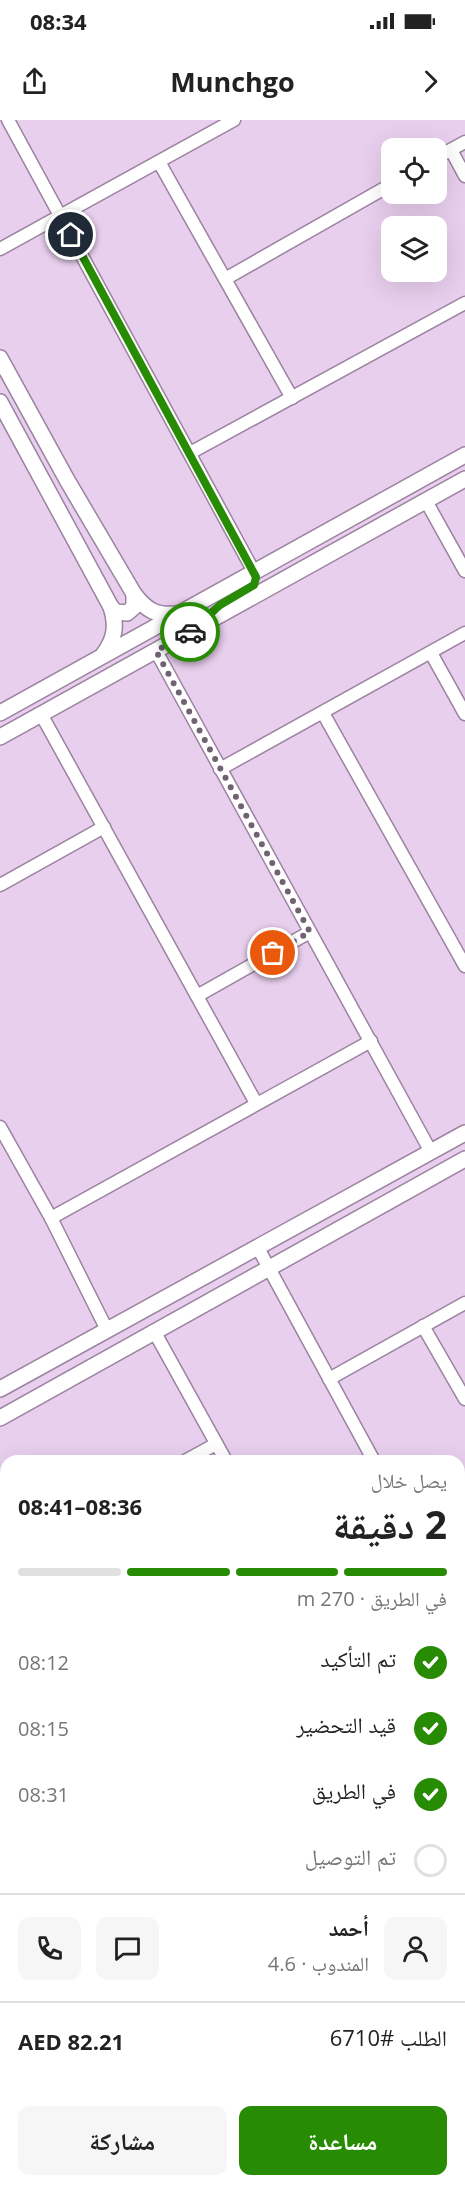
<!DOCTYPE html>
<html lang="ar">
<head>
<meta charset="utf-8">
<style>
  body { margin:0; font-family:"Open Sans","Noto Naskh Arabic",sans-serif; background:#f6f6f6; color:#222; direction:rtl; height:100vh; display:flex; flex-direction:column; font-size:22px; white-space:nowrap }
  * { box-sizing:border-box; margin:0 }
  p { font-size:20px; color:#767676 }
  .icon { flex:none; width:33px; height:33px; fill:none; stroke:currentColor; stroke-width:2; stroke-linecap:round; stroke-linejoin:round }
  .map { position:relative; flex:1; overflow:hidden; direction:ltr }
  .panel { position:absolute; left:0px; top:1335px; width:465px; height:732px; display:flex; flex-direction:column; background:#fff; border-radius:18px 18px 0 0; box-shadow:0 6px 24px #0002; direction:rtl }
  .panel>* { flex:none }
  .tools { position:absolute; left:381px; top:18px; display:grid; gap:12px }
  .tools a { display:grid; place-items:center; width:66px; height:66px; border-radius:12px; background:#fff; box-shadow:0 6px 24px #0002; font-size:30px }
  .pin { position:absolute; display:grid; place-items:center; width:51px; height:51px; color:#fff; margin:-26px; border:3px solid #fff; border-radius:50%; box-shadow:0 2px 6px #0007 }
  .courier { position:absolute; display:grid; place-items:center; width:60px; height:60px; margin:-30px; border:4px solid #278c03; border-radius:50%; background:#fff; color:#222; box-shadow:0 2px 8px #0007 }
  .headline em { font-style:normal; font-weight:700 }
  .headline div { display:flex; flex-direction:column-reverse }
  .headline { display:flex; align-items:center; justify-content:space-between; height:102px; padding:0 18px }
  h1 { font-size:39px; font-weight:700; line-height:45px }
  .bar { display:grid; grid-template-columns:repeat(4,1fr); gap:9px 6px; align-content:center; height:72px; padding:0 18px }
  .bar i { height:8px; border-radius:4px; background:#e0e0e0 }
  .bar .selected { background:#278c03 }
  .bar p { grid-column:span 4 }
  .line { display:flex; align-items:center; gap:15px; padding:0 18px; border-top:2px solid #e0e0e0 }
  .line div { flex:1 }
  .round { display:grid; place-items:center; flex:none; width:63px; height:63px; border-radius:12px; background:#f6f6f6 }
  ol { padding:0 18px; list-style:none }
  li { display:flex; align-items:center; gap:18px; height:66px }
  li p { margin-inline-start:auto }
  li .icon { padding:6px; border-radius:50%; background:#278c03; color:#fff; stroke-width:4 }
  li:last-child { color:#767676 }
  li i { width:33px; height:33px; border:3px solid #e0e0e0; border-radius:50% }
  .button { display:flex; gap:12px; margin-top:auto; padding:12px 18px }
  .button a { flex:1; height:69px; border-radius:12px; background:#278c03; color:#fff; font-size:24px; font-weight:700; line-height:69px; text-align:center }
  .button a+a { background:#f6f6f6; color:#222 }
  .status { display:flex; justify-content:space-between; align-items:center; height:42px; padding:0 30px; background:#fff; direction:ltr }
  .status svg { height:16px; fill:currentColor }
  header { display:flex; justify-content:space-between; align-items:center; height:78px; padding:0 18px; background:#fff; font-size:27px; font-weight:700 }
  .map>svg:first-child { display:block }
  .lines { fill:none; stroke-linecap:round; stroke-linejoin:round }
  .minor-casing { stroke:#9b83a0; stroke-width:15 }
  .tertiary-casing { stroke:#9b83a0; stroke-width:18 }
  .minor { stroke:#fff; stroke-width:12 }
  .tertiary { stroke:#fff; stroke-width:15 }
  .done { stroke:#706173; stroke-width:6; stroke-dasharray:0 10.8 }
  .route { stroke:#278c03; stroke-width:8 }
</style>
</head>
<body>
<div class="status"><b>08:34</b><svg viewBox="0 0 49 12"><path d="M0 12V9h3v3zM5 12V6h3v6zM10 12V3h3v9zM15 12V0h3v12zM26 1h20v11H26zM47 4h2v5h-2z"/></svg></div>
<header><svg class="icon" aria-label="forward" viewBox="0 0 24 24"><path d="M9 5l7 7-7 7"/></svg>Munchgo<svg class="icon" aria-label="share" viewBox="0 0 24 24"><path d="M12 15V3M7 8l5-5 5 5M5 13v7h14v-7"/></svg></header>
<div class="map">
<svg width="465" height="2067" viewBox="0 0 465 2067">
  <rect width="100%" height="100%" fill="#e9cfee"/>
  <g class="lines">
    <defs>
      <g id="minor">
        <path d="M8,0L254,452"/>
        <path d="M451,30L465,56"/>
        <path d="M436,38L465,22"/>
        <path d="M159,42L292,278"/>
        <path d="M0,129L234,0"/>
        <path d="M225,159L392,64"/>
        <path d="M190,333L465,183"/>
        <path d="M426,381L465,451"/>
        <path d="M156,531L431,1032"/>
        <path d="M431,533L465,594"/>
        <path d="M323,593L465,846"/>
        <path d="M41,594L256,983"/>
        <path d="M220,649L465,513"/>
        <path d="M0,765L104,707"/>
        <path d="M197,876L310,812"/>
        <path d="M0,1007L51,1098L107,1210"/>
        <path d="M51,1098L371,921"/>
        <path d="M258,1128L374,1341"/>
        <path d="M423,1206L465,1279"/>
        <path d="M154,1211L226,1341"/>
        <path d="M329,1259L465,1183"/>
        <path d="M185,1341L216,1324"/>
        <path d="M0,1444L6,1441"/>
        <path d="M459,1498L465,1509"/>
        <path d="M0,1585L6,1581"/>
        <path d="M459,1611L465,1607"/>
        <path d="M0,1723L6,1717"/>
        <path d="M459,1758L465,1754"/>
        <path d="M0,1864L6,1861"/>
        <path d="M0,2010L6,2006"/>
      </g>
      <g id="tertiary">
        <path d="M0,238L67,360L134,474C146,490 156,496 176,494"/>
        <path d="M0,282L111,487C117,506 115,519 103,535"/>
        <path d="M111,487L116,492L127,493L134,487V474"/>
        <path d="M0,593L465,335"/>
        <path d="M0,617L465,359"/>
        <path d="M0,1269L465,1013"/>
        <path d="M0,1298L465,1039"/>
        <path d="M459,1900L465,1897"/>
        <path d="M459,1934L465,1931"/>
        <path d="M159,2067L170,2061"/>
        <path d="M183,2067L192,2061"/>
        <path d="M215,2067L226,2061"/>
      </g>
    </defs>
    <use href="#minor" class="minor-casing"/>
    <use href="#tertiary" class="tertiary-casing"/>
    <use href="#minor" class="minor"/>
    <use href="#tertiary" class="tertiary"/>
  </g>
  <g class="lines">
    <path class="done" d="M190,512L156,531L310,812L273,833"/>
    <path class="route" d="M71,115L256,457L254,465L220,485L190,512"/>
  </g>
</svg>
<div class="tools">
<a><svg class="icon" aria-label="locate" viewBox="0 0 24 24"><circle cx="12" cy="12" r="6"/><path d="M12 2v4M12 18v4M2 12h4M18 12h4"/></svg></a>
<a><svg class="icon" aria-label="layers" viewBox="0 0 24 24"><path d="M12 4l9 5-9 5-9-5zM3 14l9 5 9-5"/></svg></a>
</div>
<div class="pin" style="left:273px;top:833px;background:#ea580c"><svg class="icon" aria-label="bag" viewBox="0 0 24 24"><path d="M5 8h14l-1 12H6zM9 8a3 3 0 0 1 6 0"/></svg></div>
<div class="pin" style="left:71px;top:115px;background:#1f2937"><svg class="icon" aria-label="home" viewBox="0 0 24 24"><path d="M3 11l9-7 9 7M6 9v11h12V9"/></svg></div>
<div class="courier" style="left:190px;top:512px"><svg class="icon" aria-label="car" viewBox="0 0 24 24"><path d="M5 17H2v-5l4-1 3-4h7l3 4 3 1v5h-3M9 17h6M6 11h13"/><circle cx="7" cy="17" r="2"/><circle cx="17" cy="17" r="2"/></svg></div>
<section class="panel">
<div class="headline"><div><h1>2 دقيقة</h1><p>يصل خلال</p></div><em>08:36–08:41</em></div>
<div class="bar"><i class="selected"></i><i class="selected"></i><i class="selected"></i><i></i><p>في الطريق · 270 m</p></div>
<ol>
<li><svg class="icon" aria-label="check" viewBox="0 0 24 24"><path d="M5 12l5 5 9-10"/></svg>تم التأكيد<p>08:12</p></li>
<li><svg class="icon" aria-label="check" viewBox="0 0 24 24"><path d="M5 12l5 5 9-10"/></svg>قيد التحضير<p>08:15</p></li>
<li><svg class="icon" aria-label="check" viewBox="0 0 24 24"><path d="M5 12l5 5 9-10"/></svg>في الطريق<p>08:31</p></li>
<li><i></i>تم التوصيل</li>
</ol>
<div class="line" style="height:108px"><a class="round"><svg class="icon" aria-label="person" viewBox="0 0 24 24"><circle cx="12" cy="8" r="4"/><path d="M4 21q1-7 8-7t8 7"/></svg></a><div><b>أحمد</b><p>المندوب · 4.6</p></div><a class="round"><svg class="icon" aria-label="chat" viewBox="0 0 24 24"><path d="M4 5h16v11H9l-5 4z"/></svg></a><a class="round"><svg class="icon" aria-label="phone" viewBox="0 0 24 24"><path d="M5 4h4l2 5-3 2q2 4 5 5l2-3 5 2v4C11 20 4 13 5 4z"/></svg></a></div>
<div class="line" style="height:78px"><div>الطلب #6710</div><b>AED 82.21</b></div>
<div class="button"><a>مساعدة</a><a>مشاركة</a></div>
</section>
</div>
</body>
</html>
